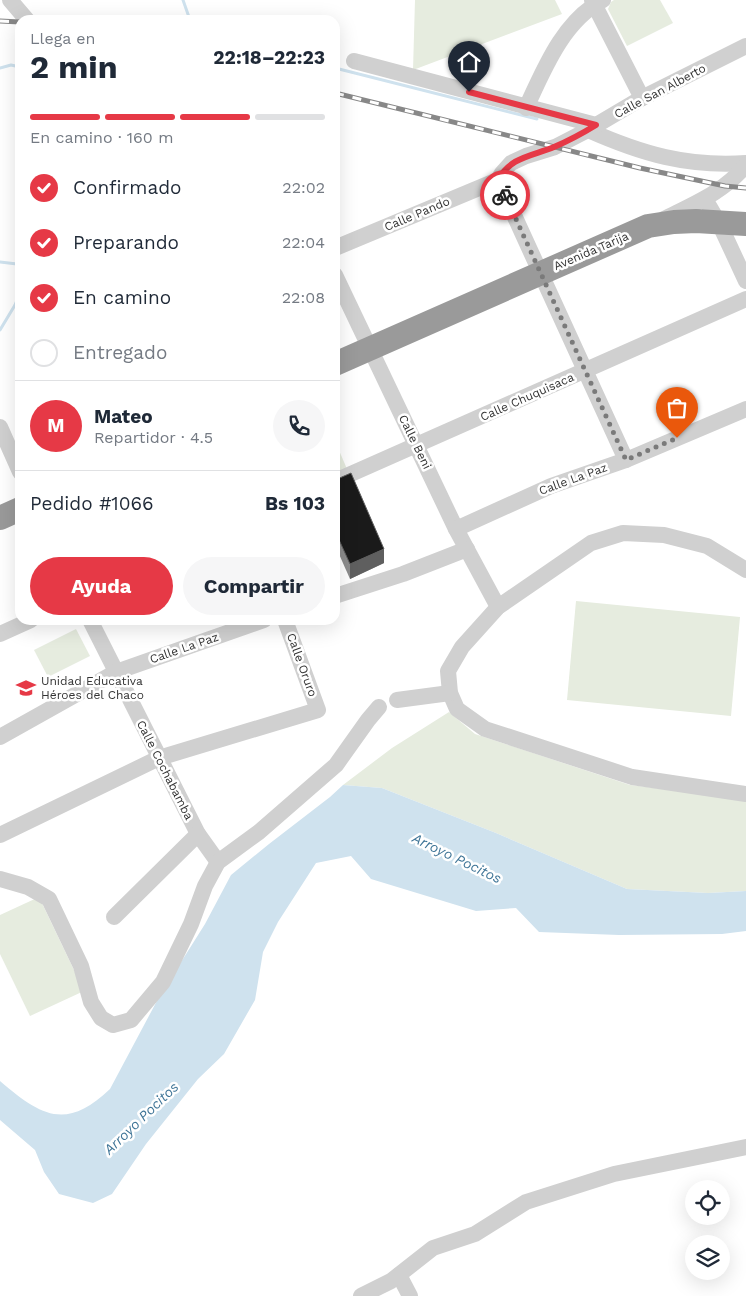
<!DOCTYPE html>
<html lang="es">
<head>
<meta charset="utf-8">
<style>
  body { margin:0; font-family:"Work Sans",sans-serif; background:#f6f6f7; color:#1f2937; height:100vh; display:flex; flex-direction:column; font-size:19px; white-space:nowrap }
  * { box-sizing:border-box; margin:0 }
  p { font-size:16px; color:#747a83 }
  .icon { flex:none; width:28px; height:28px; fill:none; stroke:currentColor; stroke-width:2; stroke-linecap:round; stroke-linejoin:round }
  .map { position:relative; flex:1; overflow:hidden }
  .panel { position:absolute; left:15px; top:15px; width:325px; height:610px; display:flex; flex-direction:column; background:#fff; border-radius:15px; box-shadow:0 5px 20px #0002 }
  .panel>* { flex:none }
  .buttons { position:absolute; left:685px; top:1180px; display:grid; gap:10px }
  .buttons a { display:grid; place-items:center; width:45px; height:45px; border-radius:50%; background:#fff; box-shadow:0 5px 20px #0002; font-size:25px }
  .pin { position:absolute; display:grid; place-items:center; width:42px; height:42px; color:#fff; margin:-51px -21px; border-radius:50% 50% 50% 0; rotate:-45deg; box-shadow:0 0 5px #0007 }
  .pin .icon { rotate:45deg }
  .courier { position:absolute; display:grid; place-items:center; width:50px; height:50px; margin:-25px; border:4px solid #e63946; border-radius:50%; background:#fff; color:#222; box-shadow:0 1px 6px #0007 }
  .head em { font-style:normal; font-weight:700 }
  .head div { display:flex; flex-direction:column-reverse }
  .head { display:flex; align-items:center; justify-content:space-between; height:85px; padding:0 15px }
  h1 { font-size:32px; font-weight:700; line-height:38px }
  .bar { display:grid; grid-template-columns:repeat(4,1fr); gap:8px 5px; align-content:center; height:60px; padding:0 15px }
  .bar i { height:6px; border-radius:4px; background:#e0e1e3 }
  .bar .on { background:#e63946 }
  .bar p { grid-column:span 4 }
  .line { display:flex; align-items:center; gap:12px; padding:0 15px; border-top:1px solid #e0e1e3 }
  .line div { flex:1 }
  .round { display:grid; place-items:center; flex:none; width:52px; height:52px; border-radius:26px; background:#f6f6f7 }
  ol { padding:0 15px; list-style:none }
  li { display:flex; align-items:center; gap:15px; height:55px }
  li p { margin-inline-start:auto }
  li .icon { padding:5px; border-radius:50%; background:#e63946; color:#fff; stroke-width:4 }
  li:last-child { color:#747a83 }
  li i { width:28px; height:28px; border:2px solid #e0e1e3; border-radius:50% }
  .action { display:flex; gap:10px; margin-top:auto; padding:10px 15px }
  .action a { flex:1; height:58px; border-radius:30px; background:#e63946; color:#fff; font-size:20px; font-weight:700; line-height:58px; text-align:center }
  .action a+a { background:#f6f6f7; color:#1f2937 }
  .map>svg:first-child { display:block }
  .green { fill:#e6ecdf }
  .water { fill:#cfe2ee }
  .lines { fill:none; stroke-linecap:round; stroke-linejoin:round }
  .stream { stroke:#cfe2ee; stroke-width:3 }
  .minor { stroke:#d0d0d0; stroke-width:16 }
  .highway { stroke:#9a9a9a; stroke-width:24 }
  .rail-casing { stroke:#888; stroke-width:5 }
  .rail { stroke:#fff; stroke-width:3; stroke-dasharray:9; stroke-linecap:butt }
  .wall { fill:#8c8c8c }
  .shaded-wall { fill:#5f5f5f }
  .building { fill:#1a1a1a; stroke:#5f5f5f }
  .done { stroke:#7a7a7a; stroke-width:5; stroke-dasharray:0 9 }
  .route { stroke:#e63946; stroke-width:6 }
  .labels { text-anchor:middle; stroke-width:5; stroke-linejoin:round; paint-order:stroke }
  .street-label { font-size:12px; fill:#333; stroke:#fff }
  .poi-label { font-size:12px; fill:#333; stroke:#fff; text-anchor:start }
  .water-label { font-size:14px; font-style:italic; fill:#3f7597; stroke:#fff }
</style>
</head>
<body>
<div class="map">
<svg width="746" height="1296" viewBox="0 0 746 1296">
  <rect width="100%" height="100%" fill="#fff"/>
  <g class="green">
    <path d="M415,0H555L562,14L413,70Z"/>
    <path d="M614,0H660L673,23L627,46L608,9L611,2Z"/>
    <path d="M335,441L347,469L335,474Z"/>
    <path d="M576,601L740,617L731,716L567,700Z"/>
    <path d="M76,629L90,656L48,677L34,650Z"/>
    <path d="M449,712L475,734L630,785L746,799V891L708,893L627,889L496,833L382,788L343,785L392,748Z"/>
    <path d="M39,897L84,991L30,1016L0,954V915Z"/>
  </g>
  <path class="water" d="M343,785L382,788L496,833L627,889L708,893L746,891V931L722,934L619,935L539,932L516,908L476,911L371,879L351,856L316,863L278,922L263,952L255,1000L224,1054L198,1079L146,1144L112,1194L93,1203L59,1194L44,1172L35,1150L0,1120V1081C41,1116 66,1131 110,1089L159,997L205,924L231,875L269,844L330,797Z"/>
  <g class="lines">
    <g class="stream">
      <path d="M183,0L190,20"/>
      <path d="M0,68L11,65L20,67"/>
      <path d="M335,68L537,119"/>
      <path d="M0,262L17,264L20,273"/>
      <path d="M0,330L15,305L20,293"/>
    </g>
    <g class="minor">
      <path d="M10,0L27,20"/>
      <path d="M592,0L642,98"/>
      <path d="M354,61L596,125"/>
      <path d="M526,108C544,69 563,21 603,0"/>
      <path d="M588,130C642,154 687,167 746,163"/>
      <path d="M498,180L626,460"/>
      <path d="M498,180L502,173L511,163L526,156L555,147L588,130L642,98L746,46"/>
      <path d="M705,199L719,223L746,281"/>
      <path d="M664,219C694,204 724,192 746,165"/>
      <path d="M335,248L498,180"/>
      <path d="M335,275L456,529L498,607"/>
      <path d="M0,427L20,472"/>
      <path d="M335,481L746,299"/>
      <path d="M456,529L551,486L626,460L746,409"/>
      <path d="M746,570L707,546L664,535L623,533L591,543L498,607L462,647L448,671L450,693L457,709L485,729L632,777L746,794"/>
      <path d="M335,596L403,574L467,549"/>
      <path d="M90,620L198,834L218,862"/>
      <path d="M0,634L31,620"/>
      <path d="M397,700L450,693"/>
      <path d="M0,737L116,672L264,620"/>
      <path d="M0,835L159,758L318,710L285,620"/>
      <path d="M0,879L28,887L49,899L81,966L91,1002L101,1018L113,1025L131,1020L163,982L191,924L205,886L218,862L259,832L336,765L368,720L379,707"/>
      <path d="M114,917L198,834"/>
      <path d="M399,1275L410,1296"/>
      <path d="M361,1296L391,1281L433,1248L475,1234L526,1202L614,1174L746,1147"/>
    </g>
    <g class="highway">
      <path d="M335,364L648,226L674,222L696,221L746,224"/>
      <path d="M0,518L20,509"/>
    </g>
    <defs>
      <g id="rail">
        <path d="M0,21L20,22"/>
        <path d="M335,93L640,168L725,186L746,188"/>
      </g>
    </defs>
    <use href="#rail" class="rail-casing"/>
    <use href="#rail" class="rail"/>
  </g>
  <path class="wall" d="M335,480L384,563L350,579L335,545Z"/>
  <path class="shaded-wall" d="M384,549V563L350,579V564Z"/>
  <path class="building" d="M351,473L384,549L350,564L335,531V480Z"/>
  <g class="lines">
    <path class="done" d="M505,195L626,460L677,438"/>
    <path class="route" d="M469,92L596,125C583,133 568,141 554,147C532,156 510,157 498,180L505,195"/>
  </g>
  <defs>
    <symbol id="school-bare" viewBox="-9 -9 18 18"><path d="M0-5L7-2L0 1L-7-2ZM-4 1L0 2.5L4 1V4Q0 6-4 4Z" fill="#e63946" stroke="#fff" stroke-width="2.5" paint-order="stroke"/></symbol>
  </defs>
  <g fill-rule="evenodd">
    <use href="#school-bare" x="12" y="674" width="28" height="28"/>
  </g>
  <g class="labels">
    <g class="street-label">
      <text transform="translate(660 91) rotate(-28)" y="4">Calle San Alberto</text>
      <text transform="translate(417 214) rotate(-23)" y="4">Calle Pando</text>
      <text transform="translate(591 251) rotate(-23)" y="4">Avenida Tarija</text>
      <text transform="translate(527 397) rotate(-24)" y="4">Calle Chuquisaca</text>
      <text transform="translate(415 442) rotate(64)" y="4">Calle Beni</text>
      <text transform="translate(573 479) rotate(-20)" y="4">Calle La Paz</text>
      <text transform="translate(184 648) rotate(-19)" y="4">Calle La Paz</text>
      <text transform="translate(302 665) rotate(70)" y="4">Calle Oruro</text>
      <text transform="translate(165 770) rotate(63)" y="4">Calle Cochabamba</text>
    </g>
    <g class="poi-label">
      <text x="41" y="685">Unidad Educativa<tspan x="41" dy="14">Héroes del Chaco</tspan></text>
    </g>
    <g class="water-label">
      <text transform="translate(457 858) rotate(26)" y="5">Arroyo Pocitos</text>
      <text transform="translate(141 1118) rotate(-44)" y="5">Arroyo Pocitos</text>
    </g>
  </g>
</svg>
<div class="buttons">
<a><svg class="icon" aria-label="locate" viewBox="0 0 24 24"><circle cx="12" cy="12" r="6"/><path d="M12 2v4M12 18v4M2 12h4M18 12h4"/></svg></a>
<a><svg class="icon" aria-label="layers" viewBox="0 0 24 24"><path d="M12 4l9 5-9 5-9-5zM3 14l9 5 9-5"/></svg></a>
</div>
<div class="pin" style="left:677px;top:438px;background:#ea580c"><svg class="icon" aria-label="bag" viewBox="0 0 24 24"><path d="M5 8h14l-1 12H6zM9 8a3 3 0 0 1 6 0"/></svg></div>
<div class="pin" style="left:469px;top:92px;background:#1f2937"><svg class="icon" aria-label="home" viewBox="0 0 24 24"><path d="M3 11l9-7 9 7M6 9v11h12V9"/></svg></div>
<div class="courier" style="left:505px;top:195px"><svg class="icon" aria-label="bike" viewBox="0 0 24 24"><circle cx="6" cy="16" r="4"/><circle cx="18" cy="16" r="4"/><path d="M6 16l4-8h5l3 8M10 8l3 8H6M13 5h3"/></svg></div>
<section class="panel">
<div class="head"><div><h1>2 min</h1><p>Llega en</p></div><em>22:18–22:23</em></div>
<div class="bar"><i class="on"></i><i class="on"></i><i class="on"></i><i></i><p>En camino · 160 m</p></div>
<ol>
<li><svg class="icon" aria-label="check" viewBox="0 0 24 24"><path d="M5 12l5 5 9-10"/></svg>Confirmado<p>22:02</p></li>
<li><svg class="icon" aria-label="check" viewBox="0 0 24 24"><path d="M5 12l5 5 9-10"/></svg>Preparando<p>22:04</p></li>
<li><svg class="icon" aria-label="check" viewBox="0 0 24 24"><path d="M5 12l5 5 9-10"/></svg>En camino<p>22:08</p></li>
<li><i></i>Entregado</li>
</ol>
<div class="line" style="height:90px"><b class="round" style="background:#e63946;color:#fff">M</b><div><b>Mateo</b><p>Repartidor · 4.5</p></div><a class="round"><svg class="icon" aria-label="phone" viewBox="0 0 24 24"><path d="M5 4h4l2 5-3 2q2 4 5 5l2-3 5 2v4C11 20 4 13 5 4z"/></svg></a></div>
<div class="line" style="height:65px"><div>Pedido #1066</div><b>Bs 103</b></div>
<div class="action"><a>Ayuda</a><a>Compartir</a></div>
</section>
</div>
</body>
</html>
